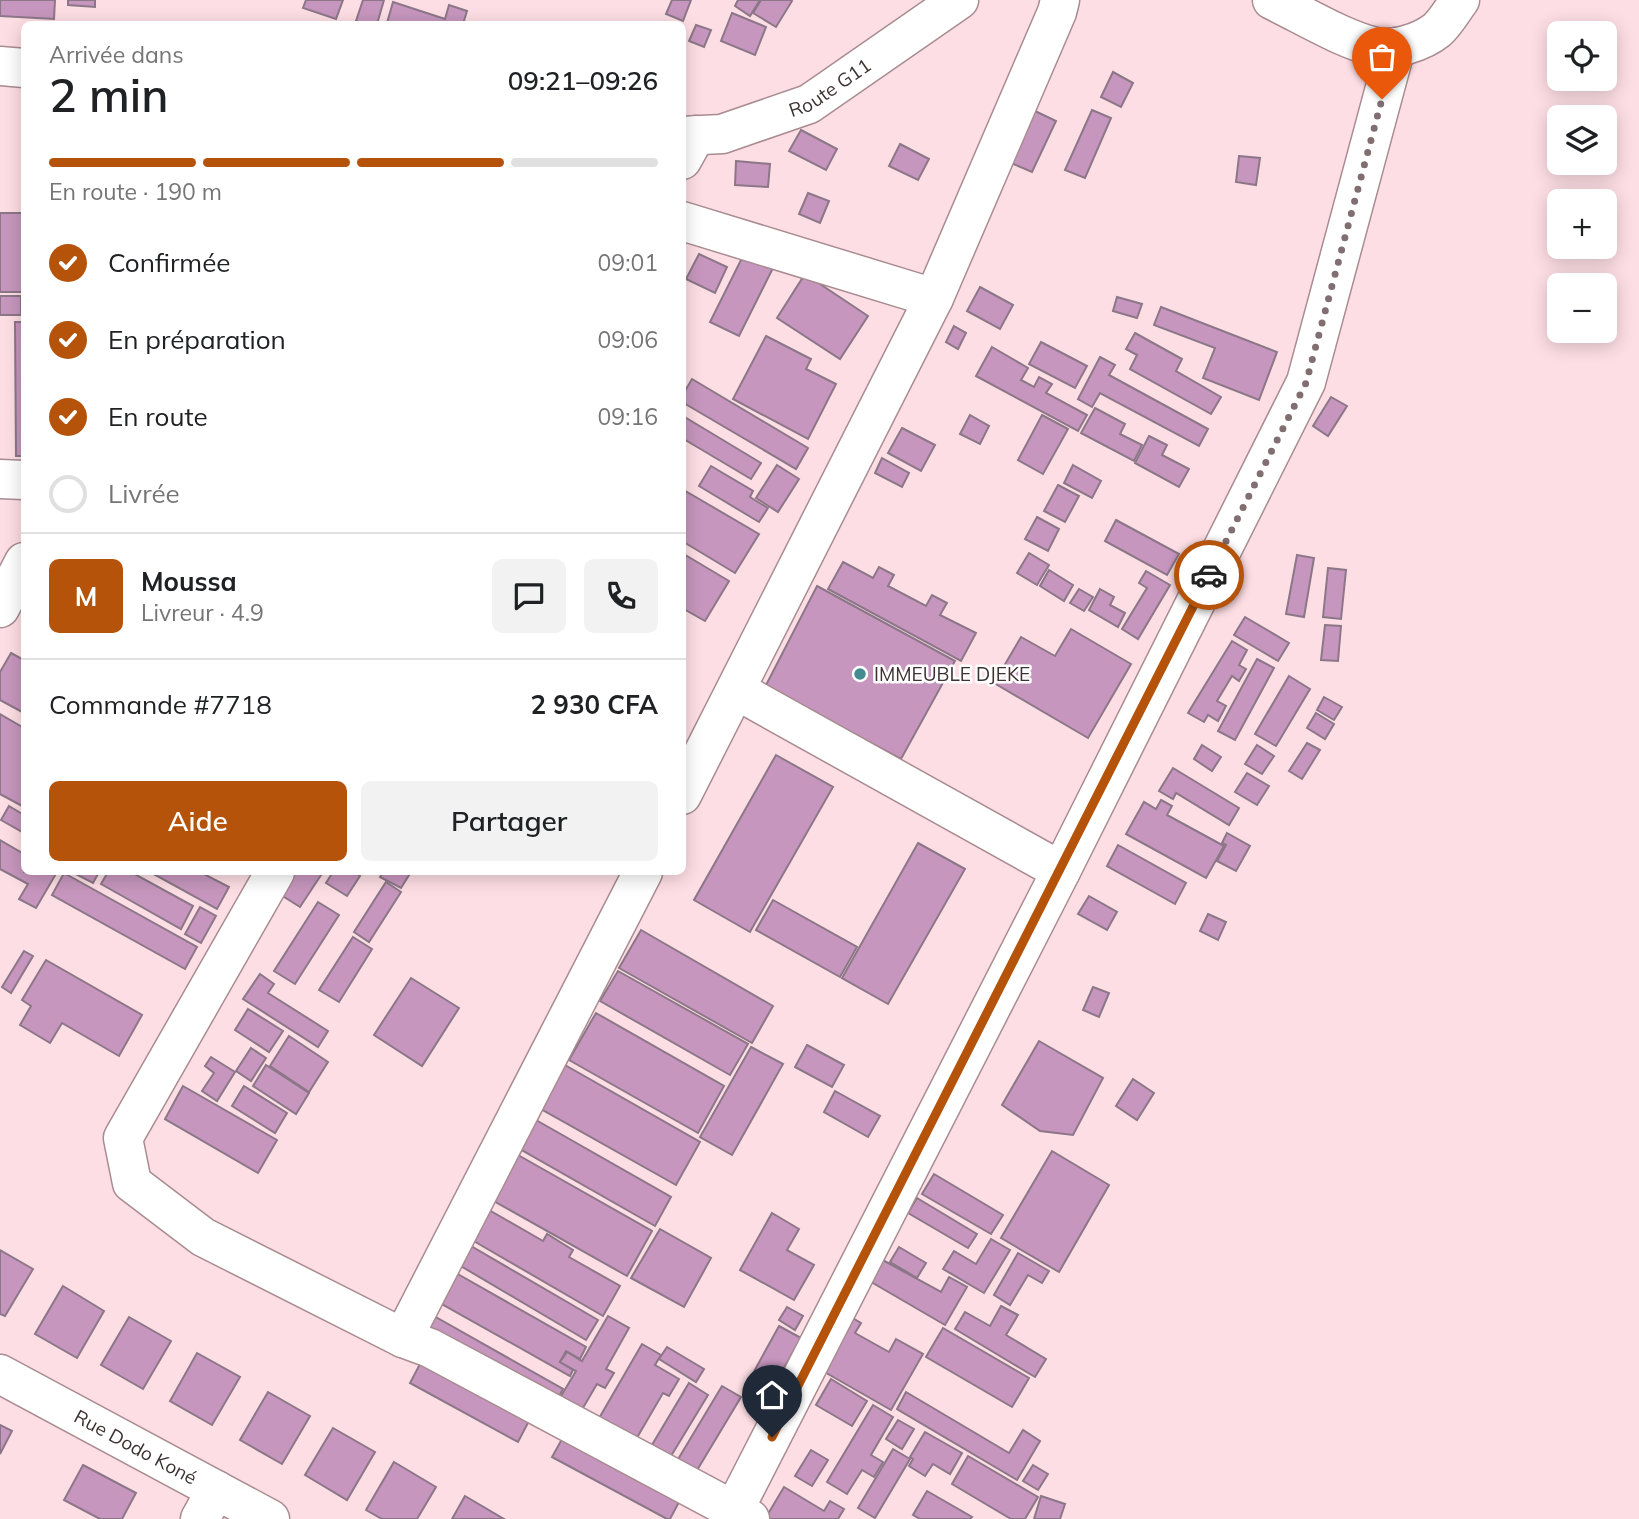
<!DOCTYPE html>
<html lang="fr">
<head>
<meta charset="utf-8">
<style>
  body { margin:0; font-family:Mulish,sans-serif; background:#f2f2f2; color:#202124; height:100vh; display:flex; flex-direction:column; font-size:26px; white-space:nowrap }
  * { box-sizing:border-box; margin:0 }
  p { font-size:23px; color:#757577 }
  .icon { flex:none; width:38px; height:38px; fill:none; stroke:currentColor; stroke-width:2; stroke-linecap:round; stroke-linejoin:round }
  .map { position:relative; flex:1; overflow:hidden }
  .details { position:absolute; left:21px; top:21px; width:665px; height:854px; display:flex; flex-direction:column; background:#fff; border-radius:10px; box-shadow:0 4px 18px #0003 }
  .details>* { flex:none }
  .fabs { position:absolute; left:1547px; top:21px; display:grid; gap:14px }
  .fabs a { display:grid; place-items:center; width:70px; height:70px; border-radius:10px; background:#fff; box-shadow:0 4px 18px #0003; font-size:35px }
  .pin { position:absolute; display:grid; place-items:center; width:60px; height:60px; color:#fff; margin:-72px -30px; border-radius:50% 50% 50% 0; rotate:-45deg; box-shadow:0 0 7px #0007 }
  .pin .icon { rotate:45deg }
  .courier { position:absolute; display:grid; place-items:center; width:70px; height:70px; margin:-35px; border:5px solid #b45309; border-radius:50%; background:#fff; color:#222; box-shadow:0 2px 9px #0007 }
  .overview em { font-style:normal; font-weight:600 }
  .overview div { display:flex; flex-direction:column-reverse }
  .overview { display:flex; align-items:center; justify-content:space-between; height:119px; padding:0 28px }
  h1 { font-size:46px; font-weight:600; line-height:52px }
  .bar { display:grid; grid-template-columns:repeat(4,1fr); gap:10px 7px; align-content:center; height:84px; padding:0 28px }
  .bar i { height:9px; border-radius:5px; background:#e0e0e0 }
  .bar .active { background:#b45309 }
  .bar p { grid-column:span 4 }
  .line { display:flex; align-items:center; gap:18px; padding:0 28px; border-top:2px solid #e0e0e0 }
  .line div { flex:1 }
  .round { display:grid; place-items:center; flex:none; width:74px; height:74px; border-radius:10px; background:#f2f2f2 }
  ol { padding:0 28px; list-style:none }
  li { display:flex; align-items:center; gap:21px; height:77px }
  li p { margin-inline-start:auto }
  li .icon { padding:7px; border-radius:50%; background:#b45309; color:#fff; stroke-width:4 }
  li:last-child { color:#757577 }
  li i { width:38px; height:38px; border:4px solid #e0e0e0; border-radius:50% }
  .cta { display:flex; gap:14px; margin-top:auto; padding:14px 28px }
  .cta a { flex:1; height:80px; border-radius:10px; background:#b45309; color:#fff; font-size:28px; font-weight:600; line-height:80px; text-align:center }
  .cta a+a { background:#f2f2f2; color:#202124 }
  .map>svg:first-child { display:block }
  .building { fill:#c796be; stroke:#8b7787; stroke-width:2 }
  .lines { fill:none; stroke-linecap:round; stroke-linejoin:round }
  .minor-casing { stroke:#a88c91; stroke-width:41 }
  .tertiary-casing { stroke:#a88c91; stroke-width:41 }
  .minor { stroke:#fff; stroke-width:38 }
  .tertiary { stroke:#fff; stroke-width:38 }
  .done { stroke:#806e71; stroke-width:7; stroke-dasharray:0 12.6 }
  .route { stroke:#b45309; stroke-width:9 }
  .poi-dot { fill:#448b92; stroke:#fff; stroke-width:2.5 }
  .labels { text-anchor:middle; stroke-width:5; stroke-linejoin:round; paint-order:stroke }
  .street-label { font-size:19px; fill:#3d3133; stroke:#fff }
  .poi-label { font-size:19px; fill:#3d3133; stroke:#fff; text-anchor:start }
</style>
</head>
<body>
<div class="map">
<svg width="1639" height="1519" viewBox="0 0 1639 1519">
  <rect width="100%" height="100%" fill="#fddee4"/>
  <g class="building">
    <path d="M0,0H55L54,19L0,16Z"/>
    <path d="M68,0H95V7L68,5Z"/>
    <path d="M306,0H343L336,19L303,8Z"/>
    <path d="M363,0H384L377,24H355Z"/>
    <path d="M672,0H691L683,21L666,14Z"/>
    <path d="M738,0H760L750,16L735,6Z"/>
    <path d="M761,0H791L792,1L776,27L753,13Z"/>
    <path d="M393,2L445,19L449,5L467,11L463,24H392L387,23Z"/>
    <path d="M732,13L766,27L755,55L721,41Z"/>
    <path d="M696,25L711,30L704,47L689,41Z"/>
    <path d="M1113,72L1133,83L1121,107L1101,97Z"/>
    <path d="M1092,110L1111,118L1085,178L1065,170Z"/>
    <path d="M1035,111L1056,121L1032,172L1011,163Z"/>
    <path d="M801,130L837,149L826,170L789,151Z"/>
    <path d="M900,144L929,159L918,180L889,166Z"/>
    <path d="M1239,156L1260,158L1256,185L1236,182Z"/>
    <path d="M736,161L770,164L768,187L735,185Z"/>
    <path d="M808,193L829,201L820,223L799,214Z"/>
    <rect x="0" y="213" width="24" height="79"/>
    <path d="M749,244L778,258L739,336L710,322Z"/>
    <path d="M699,254L727,267L715,293L686,279Z"/>
    <path d="M805,274L868,316L840,359L777,318Z"/>
    <path d="M980,287L1013,305L1000,329L967,311Z"/>
    <rect x="0" y="296" width="21" height="19"/>
    <path d="M1117,297L1142,304L1137,318L1113,311Z"/>
    <path d="M1161,307L1277,352L1259,400L1203,378L1215,348L1154,325Z"/>
    <path d="M15,322H24V456H16Z"/>
    <path d="M954,326L966,333L958,349L946,342Z"/>
    <path d="M1135,333L1182,359L1176,371L1221,397L1211,414L1130,369L1137,355L1126,349Z"/>
    <path d="M766,336L811,359L806,369L836,384L808,439L733,399Z"/>
    <path d="M1041,342L1087,366L1075,388L1029,364Z"/>
    <path d="M992,347L1028,368L1021,380L1034,387L1039,377L1052,384L1046,393L1087,415L1078,431L976,376Z"/>
    <path d="M1100,357L1115,365L1109,375L1208,429L1199,446L1100,393L1092,407L1078,399Z"/>
    <path d="M692,379L808,448L796,469L682,402V396Z"/>
    <path d="M1331,397L1347,406L1328,436L1313,426Z"/>
    <path d="M1095,408L1125,424L1120,434L1142,445L1134,461L1081,433Z"/>
    <path d="M970,415L989,426L980,444L960,434Z"/>
    <path d="M1042,415L1068,429L1043,474L1018,460Z"/>
    <path d="M683,416L761,463L751,479L682,438Z"/>
    <path d="M902,428L935,445L921,471L888,453Z"/>
    <path d="M1149,436L1167,445L1162,455L1189,469L1179,487L1135,463Z"/>
    <path d="M882,458L909,473L902,487L875,473Z"/>
    <path d="M777,465L799,479L778,512L756,498Z"/>
    <path d="M1073,465L1101,481L1092,498L1064,483Z"/>
    <path d="M711,466L753,491L750,497L768,508L759,522L699,486Z"/>
    <path d="M1058,485L1079,496L1065,522L1044,511Z"/>
    <path d="M682,489L759,534L735,573L682,541Z"/>
    <path d="M1037,517L1059,529L1048,551L1025,539Z"/>
    <path d="M1116,520L1179,554L1167,575L1105,541Z"/>
    <path d="M682,553L729,581L705,621L682,608Z"/>
    <path d="M1029,553L1049,565L1037,585L1017,573Z"/>
    <path d="M1297,555L1314,558L1304,617L1286,614Z"/>
    <path d="M843,562L873,578L879,567L894,575L888,586L926,606L932,595L947,603L940,615L976,633L961,661L828,589Z"/>
    <path d="M1328,568L1346,570L1341,619L1323,617Z"/>
    <path d="M1049,570L1073,585L1064,601L1040,586Z"/>
    <path d="M1146,571L1170,585L1138,639L1122,629L1147,588L1139,583Z"/>
    <path d="M817,586L955,661L901,759L765,687Z"/>
    <path d="M1079,589L1093,597L1084,611L1070,603Z"/>
    <path d="M1100,589L1114,597L1110,605L1125,613L1118,627L1089,610Z"/>
    <path d="M1245,617L1289,643L1278,661L1234,635Z"/>
    <path d="M1325,625L1341,626L1338,661L1321,660Z"/>
    <path d="M1071,629L1131,664L1088,738L994,683L1021,637L1055,656Z"/>
    <path d="M1232,641L1247,650L1239,665L1246,669L1239,681L1232,676L1217,701L1226,706L1218,721L1208,715L1204,722L1188,713Z"/>
    <path d="M11,653L24,660V713L0,700V672Z"/>
    <path d="M1257,659L1274,668L1235,740L1218,731Z"/>
    <path d="M1289,676L1310,689L1276,746L1255,734Z"/>
    <path d="M1324,697L1342,707L1334,720L1317,710Z"/>
    <path d="M1316,713L1334,724L1325,739L1307,728Z"/>
    <path d="M0,714L24,728V807L0,794Z"/>
    <path d="M1307,743L1320,750L1302,779L1289,771Z"/>
    <path d="M1202,745L1221,757L1212,771L1194,759Z"/>
    <path d="M1257,745L1274,756L1262,774L1245,764Z"/>
    <path d="M776,755L833,787L750,932L694,900Z"/>
    <path d="M1173,768L1239,808L1229,825L1176,793L1173,799L1159,791Z"/>
    <path d="M1247,773L1269,786L1257,805L1235,792Z"/>
    <path d="M1161,800L1172,806L1167,815L1224,846L1206,878L1126,834L1144,802L1156,809Z"/>
    <path d="M9,806L24,815V833L1,820Z"/>
    <path d="M1227,833L1250,846L1236,871L1217,861L1226,845L1222,843Z"/>
    <path d="M0,840L24,854V872H57L36,908L19,899L28,884L0,869Z"/>
    <path d="M918,843L965,869L888,1004L842,978Z"/>
    <path d="M1118,845L1186,883L1175,904L1107,866Z"/>
    <path d="M72,872H99L93,883Z"/>
    <path d="M108,872H131L193,906L181,929L101,884Z"/>
    <path d="M150,872H200L229,887L217,909Z"/>
    <path d="M296,872H323L300,907L281,895Z"/>
    <path d="M333,872H354L360,876L347,896L326,883Z"/>
    <path d="M383,872H411L401,888L380,877Z"/>
    <path d="M64,873L197,947L185,969L52,895Z"/>
    <path d="M386,882L401,892L369,942L354,932Z"/>
    <path d="M1089,896L1117,912L1107,930L1078,914Z"/>
    <path d="M773,900L857,947L840,977L756,930Z"/>
    <path d="M318,902L339,915L295,984L274,971Z"/>
    <path d="M200,907L216,916L201,943L185,934Z"/>
    <path d="M1208,914L1226,922L1218,940L1200,931Z"/>
    <path d="M641,930L773,1006L752,1043L619,968Z"/>
    <path d="M353,937L372,949L339,1002L319,990Z"/>
    <path d="M24,951L33,956L11,993L2,987Z"/>
    <path d="M46,960L142,1015L119,1056L62,1023L50,1043L20,1025L31,1006L22,1000Z"/>
    <path d="M618,971L748,1044L730,1075L600,1001Z"/>
    <path d="M260,974L274,984L268,993L328,1031L318,1047L243,999Z"/>
    <path d="M411,978L459,1008L422,1066L374,1035Z"/>
    <path d="M1093,987L1109,993L1099,1017L1083,1010Z"/>
    <path d="M248,1009L283,1031L269,1052L235,1030Z"/>
    <path d="M596,1013L724,1086L698,1133L569,1060Z"/>
    <path d="M289,1036L328,1062L309,1092L270,1066Z"/>
    <path d="M1039,1041L1103,1078L1073,1135L1040,1131L1002,1105Z"/>
    <path d="M807,1045L844,1065L832,1087L795,1067Z"/>
    <path d="M751,1047L783,1064L732,1155L700,1137Z"/>
    <path d="M251,1048L266,1058L251,1081L236,1071Z"/>
    <path d="M211,1057L235,1072L217,1101L202,1091L214,1073L205,1066Z"/>
    <path d="M266,1065L309,1093L296,1114L253,1086Z"/>
    <path d="M565,1065L700,1142L676,1185L541,1109Z"/>
    <path d="M1133,1079L1154,1093L1137,1120L1116,1106Z"/>
    <path d="M183,1086L277,1140L258,1173L165,1119Z"/>
    <path d="M244,1086L287,1113L275,1133L232,1106Z"/>
    <path d="M835,1091L880,1116L868,1137L824,1112Z"/>
    <path d="M536,1120L671,1197L655,1226L520,1149Z"/>
    <path d="M1052,1151L1109,1185L1059,1272L1001,1238Z"/>
    <path d="M518,1155L652,1231L627,1276L492,1200Z"/>
    <path d="M934,1174L1003,1215L991,1234L922,1194Z"/>
    <path d="M917,1198L977,1234L968,1248L908,1213Z"/>
    <path d="M489,1210L543,1241L547,1234L573,1250L569,1257L620,1286L603,1316L472,1240Z"/>
    <path d="M772,1213L799,1229L787,1250L814,1265L794,1300L740,1270Z"/>
    <path d="M660,1229L711,1258L684,1307L631,1278Z"/>
    <path d="M991,1239L1010,1250L984,1293L943,1269L954,1251L976,1264Z"/>
    <path d="M471,1246L598,1320L586,1340L459,1265Z"/>
    <path d="M899,1247L926,1263L917,1278L890,1262Z"/>
    <path d="M0,1250L33,1269L5,1316L0,1314Z"/>
    <path d="M1018,1253L1049,1271L1042,1283L1028,1275L1010,1305L994,1295Z"/>
    <path d="M879,1258L941,1292L949,1277L967,1287L945,1325L866,1279Z"/>
    <path d="M456,1273L586,1347L580,1359L566,1351L560,1362L573,1370L570,1376L440,1303Z"/>
    <path d="M63,1286L104,1311L77,1358L35,1334Z"/>
    <path d="M1001,1306L1018,1315L1006,1335L1046,1359L1035,1377L955,1329L965,1312L990,1326Z"/>
    <path d="M787,1307L803,1316L795,1330L779,1320Z"/>
    <path d="M434,1316L563,1389L553,1407L424,1334Z"/>
    <path d="M608,1316L629,1328L606,1369L614,1373L605,1388L597,1384L580,1413L558,1401L576,1371L560,1362L567,1352L582,1361Z"/>
    <path d="M129,1317L171,1341L143,1389L101,1365Z"/>
    <path d="M851,1317L861,1323L855,1333L889,1352L896,1339L923,1354L891,1410L821,1370Z"/>
    <path d="M779,1326L801,1338L767,1398L746,1386Z"/>
    <path d="M943,1328L1029,1378L1012,1407L926,1357Z"/>
    <path d="M642,1344L661,1355L655,1365L679,1379L669,1396L663,1393L631,1448L594,1427Z"/>
    <path d="M667,1347L704,1369L696,1382L659,1359Z"/>
    <path d="M197,1353L240,1377L212,1425L170,1401Z"/>
    <path d="M421,1362L529,1421L518,1442L410,1383Z"/>
    <path d="M831,1379L867,1401L852,1426L816,1405Z"/>
    <path d="M689,1383L708,1395L665,1466L646,1455Z"/>
    <path d="M722,1386L741,1397L690,1482L671,1471Z"/>
    <path d="M268,1392L310,1416L282,1464L240,1440Z"/>
    <path d="M906,1392L1009,1453L1023,1430L1040,1441L1017,1480L897,1409Z"/>
    <path d="M873,1405L893,1417L871,1455L883,1462L874,1477L862,1470L847,1494L827,1482Z"/>
    <path d="M898,1420L914,1429L902,1449L886,1439Z"/>
    <path d="M0,1425L12,1431L0,1454Z"/>
    <path d="M333,1428L375,1452L347,1500L305,1475Z"/>
    <path d="M925,1432L962,1453L950,1474L933,1464L925,1476L909,1466L913,1459L910,1457Z"/>
    <path d="M562,1439L679,1502L670,1519H667L552,1457Z"/>
    <path d="M893,1449L910,1459L875,1518L858,1508Z"/>
    <path d="M811,1450L828,1460L812,1486L795,1476Z"/>
    <path d="M968,1456L1038,1497L1025,1519H1011L952,1484Z"/>
    <path d="M394,1462L436,1487L417,1519H382L366,1510Z"/>
    <path d="M83,1465L136,1493L122,1519H100L64,1500Z"/>
    <path d="M1033,1465L1048,1474L1038,1490L1023,1481Z"/>
    <path d="M784,1487L824,1511L830,1501L844,1509L838,1519H765Z"/>
    <path d="M927,1491L972,1517L970,1519H920L913,1515Z"/>
    <path d="M465,1496L504,1519H452Z"/>
    <path d="M1041,1496L1065,1504L1060,1519H1034Z"/>
  </g>
  <g class="lines">
    <defs>
      <g id="minor">
        <path d="M1272,0C1303,15 1344,40 1376,47C1394,51 1422,42 1437,30C1446,22 1453,9 1460,0"/>
        <path d="M682,160L696,135"/>
        <path d="M682,221L934,298"/>
        <path d="M0,479L24,480"/>
        <path d="M0,608L24,562"/>
        <path d="M736,690L1061,871"/>
        <path d="M682,795L934,298L1057,12L1060,0"/>
        <path d="M275,872L123,1138L132,1183L203,1237L403,1338L430,1348L750,1519"/>
        <path d="M403,1338L643,872"/>
        <path id="s1" d="M0,1374L270,1519"/>
        <path d="M734,1510L1061,871L1306,382L1396,47"/>
        <path d="M200,1519L216,1490"/>
      </g>
      <g id="tertiary">
        <path d="M0,66L24,68"/>
        <path id="s2" d="M682,136L722,134L809,104L959,0"/>
      </g>
    </defs>
    <use href="#minor" class="minor-casing"/>
    <use href="#tertiary" class="tertiary-casing"/>
    <use href="#minor" class="minor"/>
    <use href="#tertiary" class="tertiary"/>
  </g>
  <g class="lines">
    <path class="done" d="M1209,575L1306,383L1382,99"/>
    <path class="route" d="M772,1437L1209,575"/>
  </g>
  <circle class="poi-dot" cx="860" cy="674" r="7"/>
  <g class="labels">
    <g class="street-label">
      <text dy="7" stroke="none"><textPath href="#s2" startOffset="158">Route G11</textPath></text>
      <text dy="7" stroke="none"><textPath href="#s1" startOffset="154">Rue Dodo Koné</textPath></text>
    </g>
    <g class="poi-label">
      <text x="874" y="681">IMMEUBLE DJEKE</text>
    </g>
  </g>
</svg>
<div class="fabs">
<a><svg class="icon" aria-label="locate" viewBox="0 0 24 24"><circle cx="12" cy="12" r="6"/><path d="M12 2v4M12 18v4M2 12h4M18 12h4"/></svg></a>
<a><svg class="icon" aria-label="layers" viewBox="0 0 24 24"><path d="M12 4l9 5-9 5-9-5zM3 14l9 5 9-5"/></svg></a>
<a>+</a>
<a>−</a>
</div>
<div class="pin" style="left:1382px;top:99px;background:#ea580c"><svg class="icon" aria-label="bag" viewBox="0 0 24 24"><path d="M5 8h14l-1 12H6zM9 8a3 3 0 0 1 6 0"/></svg></div>
<div class="pin" style="left:772px;top:1437px;background:#1f2937"><svg class="icon" aria-label="home" viewBox="0 0 24 24"><path d="M3 11l9-7 9 7M6 9v11h12V9"/></svg></div>
<div class="courier" style="left:1209px;top:575px"><svg class="icon" aria-label="car" viewBox="0 0 24 24"><path d="M5 17H2v-5l4-1 3-4h7l3 4 3 1v5h-3M9 17h6M6 11h13"/><circle cx="7" cy="17" r="2"/><circle cx="17" cy="17" r="2"/></svg></div>
<section class="details">
<div class="overview"><div><h1>2 min</h1><p>Arrivée dans</p></div><em>09:21–09:26</em></div>
<div class="bar"><i class="active"></i><i class="active"></i><i class="active"></i><i></i><p>En route · 190 m</p></div>
<ol>
<li><svg class="icon" aria-label="check" viewBox="0 0 24 24"><path d="M5 12l5 5 9-10"/></svg>Confirmée<p>09:01</p></li>
<li><svg class="icon" aria-label="check" viewBox="0 0 24 24"><path d="M5 12l5 5 9-10"/></svg>En préparation<p>09:06</p></li>
<li><svg class="icon" aria-label="check" viewBox="0 0 24 24"><path d="M5 12l5 5 9-10"/></svg>En route<p>09:16</p></li>
<li><i></i>Livrée</li>
</ol>
<div class="line" style="height:126px"><b class="round" style="background:#b45309;color:#fff">M</b><div><b>Moussa</b><p>Livreur · 4.9</p></div><a class="round"><svg class="icon" aria-label="chat" viewBox="0 0 24 24"><path d="M4 5h16v11H9l-5 4z"/></svg></a><a class="round"><svg class="icon" aria-label="phone" viewBox="0 0 24 24"><path d="M5 4h4l2 5-3 2q2 4 5 5l2-3 5 2v4C11 20 4 13 5 4z"/></svg></a></div>
<div class="line" style="height:91px"><div>Commande #7718</div><b>2 930 CFA</b></div>
<div class="cta"><a>Aide</a><a>Partager</a></div>
</section>
</div>
</body>
</html>
